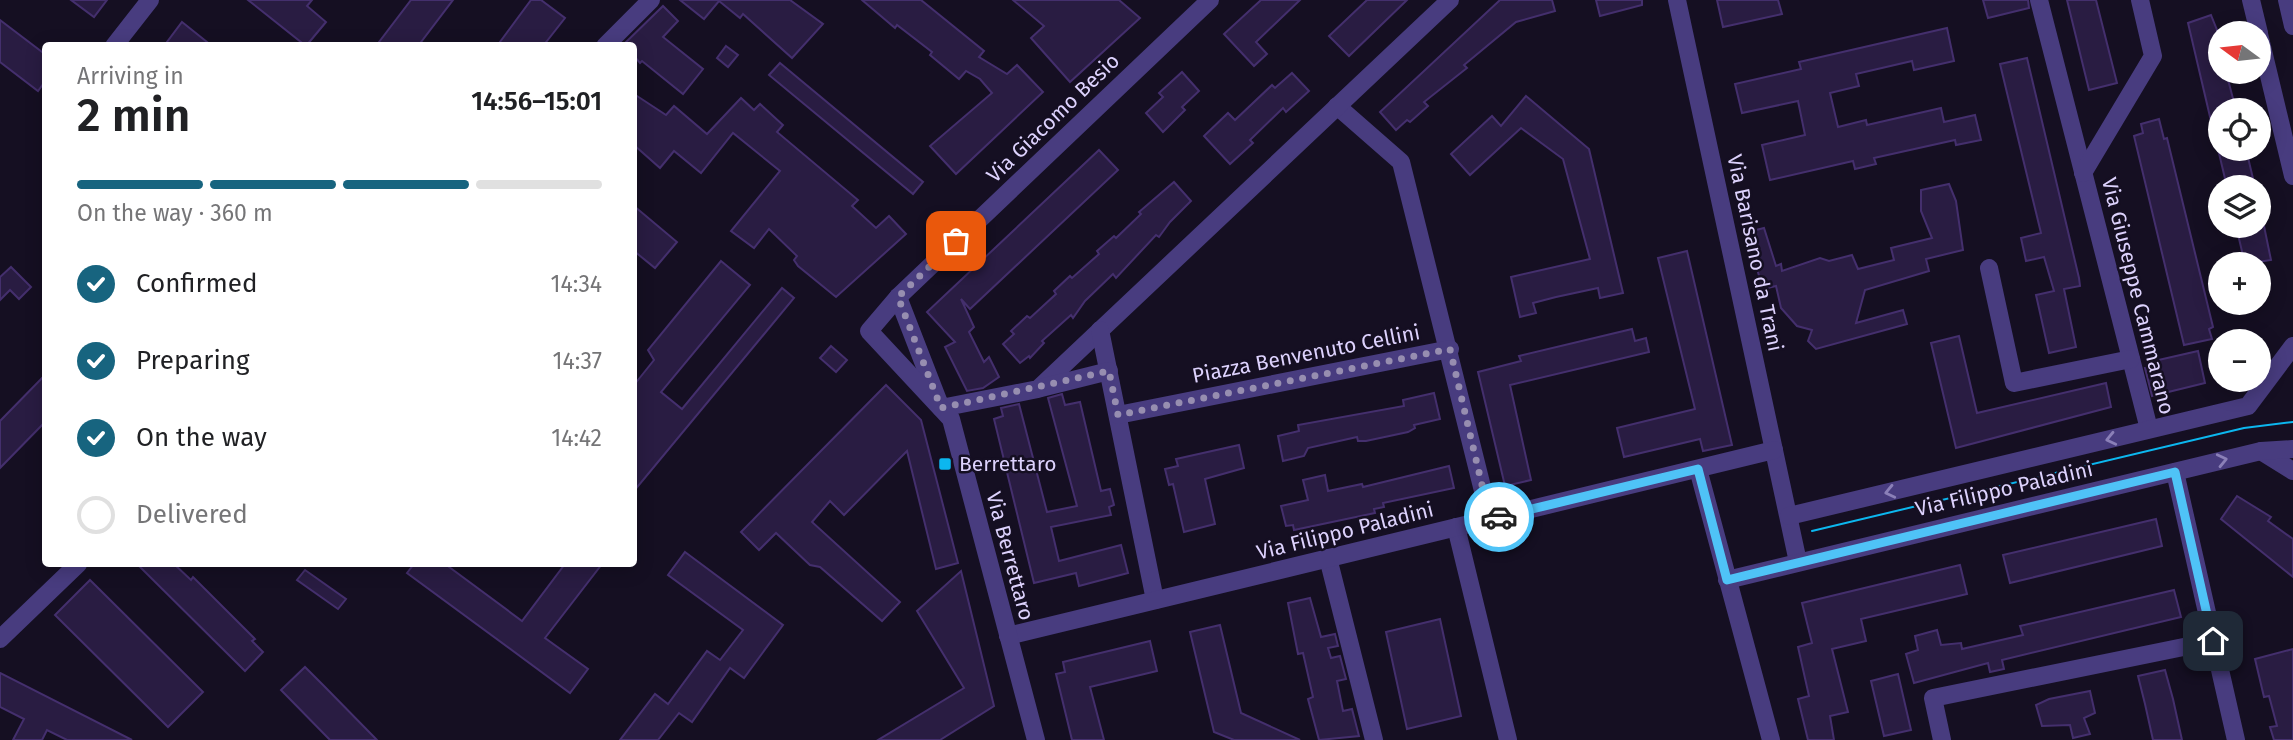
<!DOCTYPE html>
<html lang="en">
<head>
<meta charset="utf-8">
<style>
  body { margin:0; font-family:"Fira Sans",sans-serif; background:#f2f2f2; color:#202124; height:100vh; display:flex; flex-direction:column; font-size:26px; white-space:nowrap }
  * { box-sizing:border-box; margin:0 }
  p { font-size:23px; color:#757577 }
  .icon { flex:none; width:38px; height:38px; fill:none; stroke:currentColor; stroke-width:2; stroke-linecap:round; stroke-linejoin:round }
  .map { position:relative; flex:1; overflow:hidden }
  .side { position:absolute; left:42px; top:42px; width:595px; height:525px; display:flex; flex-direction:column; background:#fff; border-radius:7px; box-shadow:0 4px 18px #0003 }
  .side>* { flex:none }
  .needle { width:46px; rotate:285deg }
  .tools { position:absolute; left:2208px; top:21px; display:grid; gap:14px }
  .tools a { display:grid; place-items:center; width:63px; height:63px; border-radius:50%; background:#fff; box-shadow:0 4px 18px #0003; font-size:35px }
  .pin { position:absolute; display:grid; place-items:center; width:60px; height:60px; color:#fff; margin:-30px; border-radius:14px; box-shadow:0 4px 10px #0006 }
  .courier { position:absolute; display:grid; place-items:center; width:70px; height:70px; margin:-35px; border:5px solid #4fc3f7; border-radius:50%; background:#fff; color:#222; box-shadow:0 2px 9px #0007 }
  .head em { font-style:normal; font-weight:600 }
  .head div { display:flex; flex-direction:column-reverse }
  .head { display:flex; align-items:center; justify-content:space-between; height:119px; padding:0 35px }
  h1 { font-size:46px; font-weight:600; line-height:52px }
  .bar { display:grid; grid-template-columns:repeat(4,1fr); gap:10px 7px; align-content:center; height:84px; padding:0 35px }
  .bar i { height:9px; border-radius:5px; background:#e0e0e0 }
  .bar .on { background:#17647f }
  .bar p { grid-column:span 4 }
  ol { padding:0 35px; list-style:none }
  li { display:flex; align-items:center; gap:21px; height:77px }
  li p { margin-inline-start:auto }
  li .icon { padding:7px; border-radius:50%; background:#17647f; color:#fff; stroke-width:4 }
  li:last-child { color:#757577 }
  li i { width:38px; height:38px; border:4px solid #e0e0e0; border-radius:50% }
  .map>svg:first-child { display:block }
  .building { fill:#291c42; stroke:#442f6d; stroke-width:2 }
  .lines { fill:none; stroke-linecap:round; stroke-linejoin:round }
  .minor { stroke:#483c7f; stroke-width:18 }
  .tram { stroke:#0cb7ef; stroke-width:2 }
  .oneway { stroke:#8b80b8 }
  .done { stroke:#978eb0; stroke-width:7; stroke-dasharray:0 12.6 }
  .route { stroke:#4fc3f7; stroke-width:9 }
  .poi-dot { fill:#0cb7ef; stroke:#150f22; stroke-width:2.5 }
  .labels { text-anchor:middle; stroke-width:5; stroke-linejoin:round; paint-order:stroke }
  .street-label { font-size:21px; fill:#ddd2fd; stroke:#150f22 }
  .poi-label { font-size:21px; fill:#ddd2fd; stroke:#150f22; text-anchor:start }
</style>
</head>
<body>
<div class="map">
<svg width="2293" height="740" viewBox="0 0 2293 740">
  <rect width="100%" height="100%" fill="#150f22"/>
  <g class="building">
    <path d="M71,0H107L94,17Z"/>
    <path d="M248,0H312L307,6L326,22L306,46Z"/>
    <path d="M411,0H453L418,46H376Z"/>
    <path d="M531,0H541L565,18L543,46H497Z"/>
    <path d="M680,0H790L823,24L792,58L743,14L740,18L719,1L704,19Z"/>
    <path d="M862,0H921L984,51L979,57L1007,74L1017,65L1043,92L956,174L930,146L992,93L980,79L966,71L959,79L930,55L932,52L897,25L895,28Z"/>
    <path d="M1013,0H1119L1140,18L1070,82L1031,38L1044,26Z"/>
    <path d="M1261,0H1300L1256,42L1267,54L1254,66L1224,34Z"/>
    <path d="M1367,0H1407L1349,56L1329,36Z"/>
    <path d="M1500,0H1552L1555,11L1516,22L1464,65L1467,68L1424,102L1428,106L1410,122L1407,120L1396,130L1380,112Z"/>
    <path d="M1596,0H1642V5L1600,16Z"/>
    <path d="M1717,0H1778L1782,14L1723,27Z"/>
    <path d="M1983,0H2028L2029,8L1988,18Z"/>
    <path d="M2067,0H2096L2117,83L2089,90Z"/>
    <path d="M663,6L678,21L663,37L703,69L683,94L642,61L640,63L634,56V46H622Z"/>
    <path d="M2211,15L2221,40V72H2226L2236,110H2221V137L2215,138L2188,23Z"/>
    <path d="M0,20L46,55V80L38,91L0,62Z"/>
    <path d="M182,22L212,46H164Z"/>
    <path d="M1947,28L1954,61L1914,70L1912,61L1856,74L1859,86L1830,93L1838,127L1866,120L1867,125L1941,108L1944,122L1975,115L1981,140L1956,145L1955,140L1874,158L1876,164L1855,169L1853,161L1770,180L1762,145L1805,135L1798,101L1742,113L1735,84L1801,69L1799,62Z"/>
    <path d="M726,46L738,55L728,67L717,58Z"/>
    <path d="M2027,58L2079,278L2080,286L2064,289L2076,347L2049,353L2036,295L2054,291L2044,257L2026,261L2021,238L2041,233L2000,64Z"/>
    <path d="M780,63L923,182L913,194L769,75Z"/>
    <path d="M1182,72L1199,91L1182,107L1185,110L1163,132L1146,113L1163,97L1159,93Z"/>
    <path d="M1292,73L1309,91L1286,112L1283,108L1250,140L1253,143L1230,164L1204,136L1228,113L1235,120L1272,85L1275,88Z"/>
    <path d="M634,94L666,115L674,106L707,134L741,98L754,110L760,104L783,125L777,132L858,200L852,206L876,228L889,216L906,234L836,297L798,266L794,260L797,256L769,229L754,248L731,231L780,171L733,133L701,173L674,151L660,168L634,145Z"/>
    <path d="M1526,96L1589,149L1623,293L1600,298L1598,288L1556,297L1533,303L1536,313L1520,317L1511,277L1590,259L1563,159L1521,128L1470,175L1451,154L1492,116L1501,126Z"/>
    <path d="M2159,119L2164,139L2167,138L2213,327L2209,329L2212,339L2184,345L2134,136L2143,133L2141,124Z"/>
    <path d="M2218,149H2246L2255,187H2227Z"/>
    <path d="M1099,150L1118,170L970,309L961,299L974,327L969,332L984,362L989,357L999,377L983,388L967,391L945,347L955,342L927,312Z"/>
    <path d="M1174,182L1191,201L1170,222L1159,237L1156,235L1116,278L1113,274L1085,301L1073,318L1071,315L1042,341L1044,343L1030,358L1029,356L1020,363L1003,344L1014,334L1011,331L1027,316L1030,318L1056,294L1054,291L1070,276L1072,278L1099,254L1097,251L1114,236L1116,238L1141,214L1139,212Z"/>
    <path d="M1949,184L1956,201L1963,250L1926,259L1929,271L1865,290L1856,323L1903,310L1907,324L1816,349L1808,341L1812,330L1797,326L1781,308L1776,286L1763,289L1754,259H1752L1748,232L1764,228L1776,266L1781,264L1782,271L1820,258L1829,261L1852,255L1858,269L1894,260L1891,248L1932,238L1921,211V190Z"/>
    <path d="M634,206L677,242L655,268L634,251Z"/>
    <path d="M2236,226H2264L2271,260L2245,264Z"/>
    <path d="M1687,251L1732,445L1703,451L1700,439L1624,457L1617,428L1695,409L1658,258Z"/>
    <path d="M721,261L750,285L661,392L682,409L782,288L794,298L634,491V385L654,360L648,350Z"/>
    <path d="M11,267L31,287L19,299L10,290L0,300V277Z"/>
    <path d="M1632,329L1635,341L1646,338L1649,352L1510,385L1531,480L1505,486L1478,372L1521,361L1519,356Z"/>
    <path d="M1959,336L1977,413L2106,383L2111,407L1956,448L1931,343Z"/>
    <path d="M831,346L847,360L836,372L820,358Z"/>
    <path d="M2198,351L2205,383L2152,396L2145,368L2155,366L2154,361Z"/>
    <path d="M46,374V421L0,468V421Z"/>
    <path d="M886,385L921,420L958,563L936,569L907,451L844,515L830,501L812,522L900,602L882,621L820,567L810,565L776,533L759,550L741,532Z"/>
    <path d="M1434,393L1440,419L1414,425L1415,428L1408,432L1366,441H1358L1357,437L1308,448L1304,456L1283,461L1278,436L1299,431L1298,425L1404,406L1403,400Z"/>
    <path d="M1062,394L1065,405L1080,402L1101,491L1110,489L1114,505L1109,507L1111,515L1051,527L1059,561L1121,545L1128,573L1079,586L1076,573L1034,583L994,419L1003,416L1001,408L1019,404L1047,512L1077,506L1048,398Z"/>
    <path d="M1239,445L1244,468L1205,479L1215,524L1184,532L1173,484L1169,485L1165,469L1178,466L1176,459Z"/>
    <path d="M1449,466L1454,488L1383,503L1384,507L1374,509L1375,513L1294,530L1293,525L1286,526L1281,506L1308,500L1303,480L1325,475L1328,491L1362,484L1363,487Z"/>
    <path d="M2237,496L2271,517L2268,521L2293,539V577L2221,519Z"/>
    <path d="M2156,519L2162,546L2010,583L2003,555Z"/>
    <path d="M685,552L783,625L744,678L730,668L692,722L679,713L658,740H620L655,694L668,704L707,651L720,660L743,630L668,575Z"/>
    <path d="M137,564H174L191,580L193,577L255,639L252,641L263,652L245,671Z"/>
    <path d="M414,564H445L522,621L565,564H602L545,638L588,669L570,693L407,573Z"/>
    <path d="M1960,565L1967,594L1861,619L1866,641L1832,649L1848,712L1830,716L1834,740H1808L1798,699L1809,696L1798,647L1812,643L1802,603Z"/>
    <path d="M305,570L346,599L338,609L297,580Z"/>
    <path d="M961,571L994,706L940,740H878L964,688L917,611Z"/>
    <path d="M90,580L203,692L168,727L55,615Z"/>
    <path d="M2174,590L2181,617L2002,660L2004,669L1990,672L1988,663L1914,683L1906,654L1918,650L1915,636L1937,630L1941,645L1961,643L1962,649L2023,635L2020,626Z"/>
    <path d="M1310,598L1321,637L1335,634L1338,646L1328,648L1331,658L1340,656L1346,679L1337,681L1343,711L1352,709L1359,736L1319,740L1308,699L1313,697L1303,653L1298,654L1288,603Z"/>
    <path d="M1440,619L1461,716L1407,729L1386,632Z"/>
    <path d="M1220,625L1241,713L1300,740H1234L1214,732L1190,632Z"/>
    <path d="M1150,641L1157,671L1090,687L1104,740H1072L1056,674L1065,672L1063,662Z"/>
    <path d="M2293,649V740H2274L2270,727L2277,726L2269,696L2264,697L2255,659Z"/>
    <path d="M305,667L324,686L377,740H330L281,690Z"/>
    <path d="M2165,670L2173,699L2182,740H2153L2145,704L2138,676Z"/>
    <path d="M0,673L132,740H67L47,730L42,740H13L24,719L0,707Z"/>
    <path d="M1898,674L1911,730L1884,736L1871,681Z"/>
    <path d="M2090,691L2095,713L2084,718L2090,734L2073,738L2070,725L2042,726L2036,705L2049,699Z"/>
  </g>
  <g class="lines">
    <g class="minor">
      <path d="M1677,0L1798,562"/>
      <path d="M2039,0L2149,429"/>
      <path d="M2251,0L2259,33"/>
      <path d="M2287,0L2293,26"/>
      <path d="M2259,34L2293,176"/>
      <path d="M114,46L150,0"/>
      <path d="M605,46L651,0"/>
      <path d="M1337,106L1401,162L1490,519"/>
      <path d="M2083,173L2153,56L2140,0"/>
      <path d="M1989,268L2014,383L2131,359"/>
      <path d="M898,297L941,408L1038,389L1450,0"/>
      <path d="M1100,330L1155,600"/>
      <path d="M1041,388L1109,371"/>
      <path d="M1118,415L1450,349"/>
      <path d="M2261,451L2293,471"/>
      <path d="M1698,469L1771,740"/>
      <path d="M2175,472L2236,740"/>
      <path d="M1789,516L2248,406L2293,346"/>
      <path d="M1456,527L1508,740"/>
      <path d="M1328,558L1374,740"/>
      <path d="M1727,580L2261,451L2293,449"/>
      <path d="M1008,636L1774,450"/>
      <path d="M0,639L78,564"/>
      <path d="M1036,740L951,419L869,331L898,297L1210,0"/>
      <path d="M1942,740L1933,698L2213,641"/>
    </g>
    <path class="tram" d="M1812,531L2244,428L2293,422"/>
  </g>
  <defs><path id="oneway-chevron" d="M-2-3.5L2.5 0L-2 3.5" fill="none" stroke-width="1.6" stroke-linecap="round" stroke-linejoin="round" transform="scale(1.75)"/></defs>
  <g class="oneway">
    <use href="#oneway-chevron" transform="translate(2111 439) rotate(167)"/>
    <use href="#oneway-chevron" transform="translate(2222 460) rotate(-13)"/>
    <use href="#oneway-chevron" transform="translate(1890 492) rotate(167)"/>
  </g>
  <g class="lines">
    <path class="done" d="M956,241L898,297L941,408L1109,371L1118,415L1450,349L1490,519L1499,517"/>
    <path class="route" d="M1499,517L1698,469L1727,580L2175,472L2213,641"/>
  </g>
  <rect class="poi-dot" x="938" y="457" width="14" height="14" rx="3.5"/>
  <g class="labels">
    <g class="street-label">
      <text transform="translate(1053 118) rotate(-44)" y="7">Via Giacomo Besio</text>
      <text transform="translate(1755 253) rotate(78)" y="7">Via Barisano da Trani</text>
      <text transform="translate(2138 296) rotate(76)" y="7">Via Giuseppe Cammarano</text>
      <text transform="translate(1306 354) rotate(-11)" y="7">Piazza Benvenuto Cellini</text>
      <text transform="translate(2004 489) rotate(-13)" y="7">Via Filippo Paladini</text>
      <text transform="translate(1345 531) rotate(-14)" y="7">Via Filippo Paladini</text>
      <text transform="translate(1010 556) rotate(75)" y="7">Via Berrettaro</text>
    </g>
    <g class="poi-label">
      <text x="959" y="471">Berrettaro</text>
    </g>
  </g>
</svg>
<div class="tools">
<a><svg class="needle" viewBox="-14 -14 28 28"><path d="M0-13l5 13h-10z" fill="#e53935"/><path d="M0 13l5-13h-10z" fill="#757577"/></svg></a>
<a><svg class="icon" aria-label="locate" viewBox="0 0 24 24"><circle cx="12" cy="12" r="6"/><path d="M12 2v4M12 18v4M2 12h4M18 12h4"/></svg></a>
<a><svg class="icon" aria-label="layers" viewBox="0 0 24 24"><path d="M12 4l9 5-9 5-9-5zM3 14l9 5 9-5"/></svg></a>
<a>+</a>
<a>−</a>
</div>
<div class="pin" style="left:956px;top:241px;background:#ea580c"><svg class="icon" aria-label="bag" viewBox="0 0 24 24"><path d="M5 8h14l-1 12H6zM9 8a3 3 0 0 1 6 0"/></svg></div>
<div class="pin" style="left:2213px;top:641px;background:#1f2937"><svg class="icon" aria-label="home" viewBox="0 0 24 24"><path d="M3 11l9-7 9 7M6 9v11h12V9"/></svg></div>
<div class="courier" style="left:1499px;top:517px"><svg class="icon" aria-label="car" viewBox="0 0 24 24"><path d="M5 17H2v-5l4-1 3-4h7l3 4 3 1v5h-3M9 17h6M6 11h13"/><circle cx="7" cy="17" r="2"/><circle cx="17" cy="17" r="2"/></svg></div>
<section class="side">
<div class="head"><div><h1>2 min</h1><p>Arriving in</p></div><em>14:56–15:01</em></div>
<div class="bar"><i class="on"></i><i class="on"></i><i class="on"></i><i></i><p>On the way · 360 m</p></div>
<ol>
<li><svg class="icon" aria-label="check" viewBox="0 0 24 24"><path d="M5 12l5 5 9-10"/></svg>Confirmed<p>14:34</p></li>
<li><svg class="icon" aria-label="check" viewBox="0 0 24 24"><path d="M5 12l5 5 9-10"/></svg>Preparing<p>14:37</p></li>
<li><svg class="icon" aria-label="check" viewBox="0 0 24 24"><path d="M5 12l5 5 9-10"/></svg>On the way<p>14:42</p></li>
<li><i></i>Delivered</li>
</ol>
</section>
</div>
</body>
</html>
